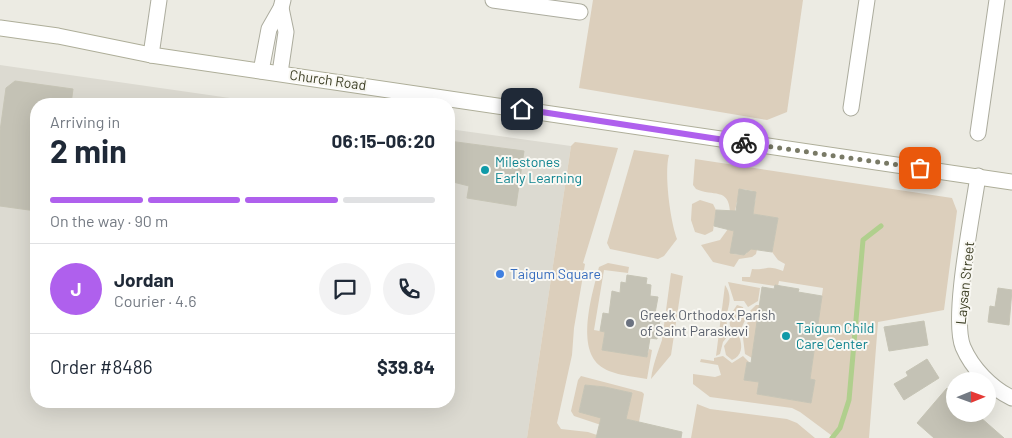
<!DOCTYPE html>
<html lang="en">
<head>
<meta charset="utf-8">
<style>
  body { margin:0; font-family:Barlow,sans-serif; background:#f2f2f3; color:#1f2937; height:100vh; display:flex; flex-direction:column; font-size:19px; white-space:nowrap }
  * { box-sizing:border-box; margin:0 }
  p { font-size:16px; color:#747a83 }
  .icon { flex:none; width:28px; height:28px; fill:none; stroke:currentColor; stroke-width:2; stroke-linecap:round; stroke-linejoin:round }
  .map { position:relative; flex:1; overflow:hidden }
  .panel { position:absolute; left:30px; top:98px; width:425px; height:310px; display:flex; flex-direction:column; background:#fff; border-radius:20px; box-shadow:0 5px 20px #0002 }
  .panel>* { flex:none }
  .needle { width:32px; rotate:89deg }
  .controls { position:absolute; left:946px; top:372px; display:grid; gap:10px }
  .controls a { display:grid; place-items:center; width:50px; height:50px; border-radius:50%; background:#fff; box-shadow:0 5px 20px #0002; font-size:25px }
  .pin { position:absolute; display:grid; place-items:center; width:42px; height:42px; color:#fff; margin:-21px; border-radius:10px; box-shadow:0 2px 8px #0006 }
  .courier { position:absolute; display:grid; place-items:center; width:50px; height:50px; margin:-25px; border:4px solid #af60ed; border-radius:50%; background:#fff; color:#222; box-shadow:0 1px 6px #0007 }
  .summary em { font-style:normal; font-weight:700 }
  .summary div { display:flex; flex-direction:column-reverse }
  .summary { display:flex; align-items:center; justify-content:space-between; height:85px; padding:0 20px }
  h1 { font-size:32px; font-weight:700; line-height:38px }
  .bar { display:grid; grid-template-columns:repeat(4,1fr); gap:8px 5px; align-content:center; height:60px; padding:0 20px }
  .bar i { height:6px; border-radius:4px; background:#e0e1e3 }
  .bar .on { background:#af60ed }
  .bar p { grid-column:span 4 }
  .line { display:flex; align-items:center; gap:12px; padding:0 20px; border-top:1px solid #e0e1e3 }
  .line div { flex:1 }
  .round { display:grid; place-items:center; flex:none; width:52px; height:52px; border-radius:26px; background:#f2f2f3 }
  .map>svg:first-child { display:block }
  .built { fill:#dcdad1 }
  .green { fill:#dccfbc }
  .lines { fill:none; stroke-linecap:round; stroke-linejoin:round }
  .stream { stroke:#b0cf8d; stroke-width:5 }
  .building { fill:#c4c2b5; stroke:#c6c4b5 }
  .street-casing { stroke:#acac9e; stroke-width:17 }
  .secondary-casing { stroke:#aeae99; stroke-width:17 }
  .street { stroke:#fff; stroke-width:15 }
  .secondary { stroke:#fff; stroke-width:15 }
  .done { stroke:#797a66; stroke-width:5; stroke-dasharray:0 9 }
  .route { stroke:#af60ed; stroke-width:6 }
  .culture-dot { fill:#0f9aa8; stroke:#f9f8f3; stroke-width:2 }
  .shop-dot { fill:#3f7fe0; stroke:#f9f8f3; stroke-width:2 }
  .worship-dot { fill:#6b7280; stroke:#f9f8f3; stroke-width:2 }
  .labels { text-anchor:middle; stroke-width:4; stroke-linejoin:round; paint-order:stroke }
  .street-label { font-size:14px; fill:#3b3d23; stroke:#f9f8f3 }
  .culture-label { font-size:14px; fill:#0d838f; stroke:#f9f8f3; text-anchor:start }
  .shop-label { font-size:14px; fill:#366cbe; stroke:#f9f8f3; text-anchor:start }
  .worship-label { font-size:14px; fill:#5b616d; stroke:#f9f8f3; text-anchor:start }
</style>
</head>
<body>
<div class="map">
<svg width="1012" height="438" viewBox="0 0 1012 438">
  <rect width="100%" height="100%" fill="#ecebe3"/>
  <path class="built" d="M0,65L271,104H36V401H449V129L571,146L527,438H0Z"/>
  <g class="green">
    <path d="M593,0H803L787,112L767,120L579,88Z"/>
    <path d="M575,142L618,148L583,263L585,264L574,328L572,355L557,423L561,429L588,432L597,435L596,438H527L571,146Z"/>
    <path d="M634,150L669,155C664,173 670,220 677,239L664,256L658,259L615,250L610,249L607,243Z"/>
    <path d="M695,159L952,198L957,211L944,310L878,322L869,438H835L800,412L792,408L710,397L693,384V374L715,377L721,375L718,365L700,362L701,359L714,361V358L723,356L732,363L743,356L749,362H747L744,380L759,382L757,394L811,403L815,380L810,379L823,288L779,281L778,286H775L742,281V277H750L752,269C766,271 766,264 783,271L785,264L778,260L772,252L778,218L753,214L756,195L753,191L742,189L739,192L735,211L730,212C729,187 713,197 696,189L693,185Z"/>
    <path d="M700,200L713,204L716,210L713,231L705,235L695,232L691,220L692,204Z"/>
    <path d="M728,229L734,231L731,251L733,254L744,255L747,253L749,238L759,240L756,254L752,257L739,259L734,267L713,262L701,245L720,240Z"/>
    <path d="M608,263L629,267L628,273L604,270L594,330L605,332L602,350L647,357L649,349L652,350L647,379C632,376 610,375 599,365C576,345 593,291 599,267Z"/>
    <path d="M671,273L683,276L671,355L651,379C653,364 658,352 662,340Z"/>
    <path d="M728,282L760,288L758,301L748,307L744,301H734Z"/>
    <path d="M725,285C738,304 718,315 731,332L723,342L720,354L716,356Z"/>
    <path d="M737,305L743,307L746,318L742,327L736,331L730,326L729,317Z"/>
    <path d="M756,305H760L752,358L745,354L743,338L739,333C747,328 749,322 748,313Z"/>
    <path d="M733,334L739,336C743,346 742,356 732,360L726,355L724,346Z"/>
    <path d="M581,376L642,392L644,394L639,422L626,419L632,393L605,387L585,385L579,412L609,419L607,427L574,416L571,411L578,380Z"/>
    <path d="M697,404L710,409L787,419L797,423L815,438H691Z"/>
  </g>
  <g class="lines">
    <path class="stream" d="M832,438L840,428L849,400L863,240L881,226"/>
  </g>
  <g class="building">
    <path d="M15,81L73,89L71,104H36V211L0,206V131L6,88Z"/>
    <path d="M449,141L524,151L516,206L467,198L469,186L449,181Z"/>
    <path d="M739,189L756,192L753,214L778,218L772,252L751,249L744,255L730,253L734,231L714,226L716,210L736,211Z"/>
    <path d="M627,275L647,278L646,284L651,285L650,296L658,297L654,319L660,320L657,339L650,338L647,357L602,350L605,332L600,331L603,313L609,314L612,291L620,293L621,282L626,283Z"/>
    <path d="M775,285L799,289L798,292L822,296L810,379L815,380L811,403L757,394L759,382L744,380L747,362L751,363L762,287L774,289Z"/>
    <path d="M998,288L1012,290L1009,325L988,322L990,306L995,307Z"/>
    <path d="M924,321L928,345L889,351L884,327Z"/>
    <path d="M927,359L939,378L904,400L894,384L908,376L906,372Z"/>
    <path d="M585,385L605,387L632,393L626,419L682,432L681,438H596L601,418L579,412Z"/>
    <path d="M947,388L955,395V414H968L977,421L980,417L1004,438H934L917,423Z"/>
  </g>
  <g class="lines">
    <defs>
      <g id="street">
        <path d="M493,0L580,12"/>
        <path d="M151,55L159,0"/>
        <path d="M261,71L269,29L281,8L283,0"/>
        <path d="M280,73L286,32L281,8"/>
        <path d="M851,108L867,0"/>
        <path d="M978,133L997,0"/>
        <path d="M978,176C973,212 951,318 963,347C972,368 991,388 1012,398"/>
      </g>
      <path id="secondary" d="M0,28L58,36L151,55L1012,182"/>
    </defs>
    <use href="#street" class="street-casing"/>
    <use href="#secondary" class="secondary-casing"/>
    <use href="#street" class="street"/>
    <use href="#secondary" class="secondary"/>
  </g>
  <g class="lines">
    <path class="done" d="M744,143L920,168"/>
    <path class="route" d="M522,109L744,143"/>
  </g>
  <g class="culture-dot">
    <circle cx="485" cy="170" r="5"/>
    <circle cx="786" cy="336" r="5"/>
  </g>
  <circle class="shop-dot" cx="500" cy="274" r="5"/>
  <circle class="worship-dot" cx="630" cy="323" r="5"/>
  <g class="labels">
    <g class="street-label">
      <text transform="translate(328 80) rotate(8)" y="5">Church Road</text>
      <text transform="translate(965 283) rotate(-84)" y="5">Laysan Street</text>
    </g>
    <g class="culture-label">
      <text x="495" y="167">Milestones<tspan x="495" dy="16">Early Learning</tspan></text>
      <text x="796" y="333">Taigum Child<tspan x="796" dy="16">Care Center</tspan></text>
    </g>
    <g class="shop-label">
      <text x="510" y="279">Taigum Square</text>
    </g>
    <g class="worship-label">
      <text x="640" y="320">Greek Orthodox Parish<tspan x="640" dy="16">of Saint Paraskevi</tspan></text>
    </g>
  </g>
</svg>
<div class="controls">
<a><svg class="needle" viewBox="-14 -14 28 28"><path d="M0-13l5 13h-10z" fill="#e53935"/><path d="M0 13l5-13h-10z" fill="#747a83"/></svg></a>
</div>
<div class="pin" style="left:920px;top:168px;background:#ea580c"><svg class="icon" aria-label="bag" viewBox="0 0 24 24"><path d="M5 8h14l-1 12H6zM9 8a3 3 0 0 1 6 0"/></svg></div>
<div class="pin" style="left:522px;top:109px;background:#1f2937"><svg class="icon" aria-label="home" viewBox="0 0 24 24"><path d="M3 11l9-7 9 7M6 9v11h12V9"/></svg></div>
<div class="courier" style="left:744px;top:143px"><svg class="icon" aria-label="bike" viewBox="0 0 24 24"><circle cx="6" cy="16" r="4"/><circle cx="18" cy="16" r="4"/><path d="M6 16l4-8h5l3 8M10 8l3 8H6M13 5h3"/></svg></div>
<section class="panel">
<div class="summary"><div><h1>2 min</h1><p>Arriving in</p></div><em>06:15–06:20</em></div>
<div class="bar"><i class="on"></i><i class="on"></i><i class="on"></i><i></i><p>On the way · 90 m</p></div>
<div class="line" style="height:90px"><b class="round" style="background:#af60ed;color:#fff">J</b><div><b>Jordan</b><p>Courier · 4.6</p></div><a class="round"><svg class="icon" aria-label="chat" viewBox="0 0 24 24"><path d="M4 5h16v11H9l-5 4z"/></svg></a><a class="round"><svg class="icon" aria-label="phone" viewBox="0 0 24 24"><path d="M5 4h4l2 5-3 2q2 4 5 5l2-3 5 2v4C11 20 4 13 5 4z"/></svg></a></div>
<div class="line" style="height:65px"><div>Order #8486</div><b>$39.84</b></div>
</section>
</div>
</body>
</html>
